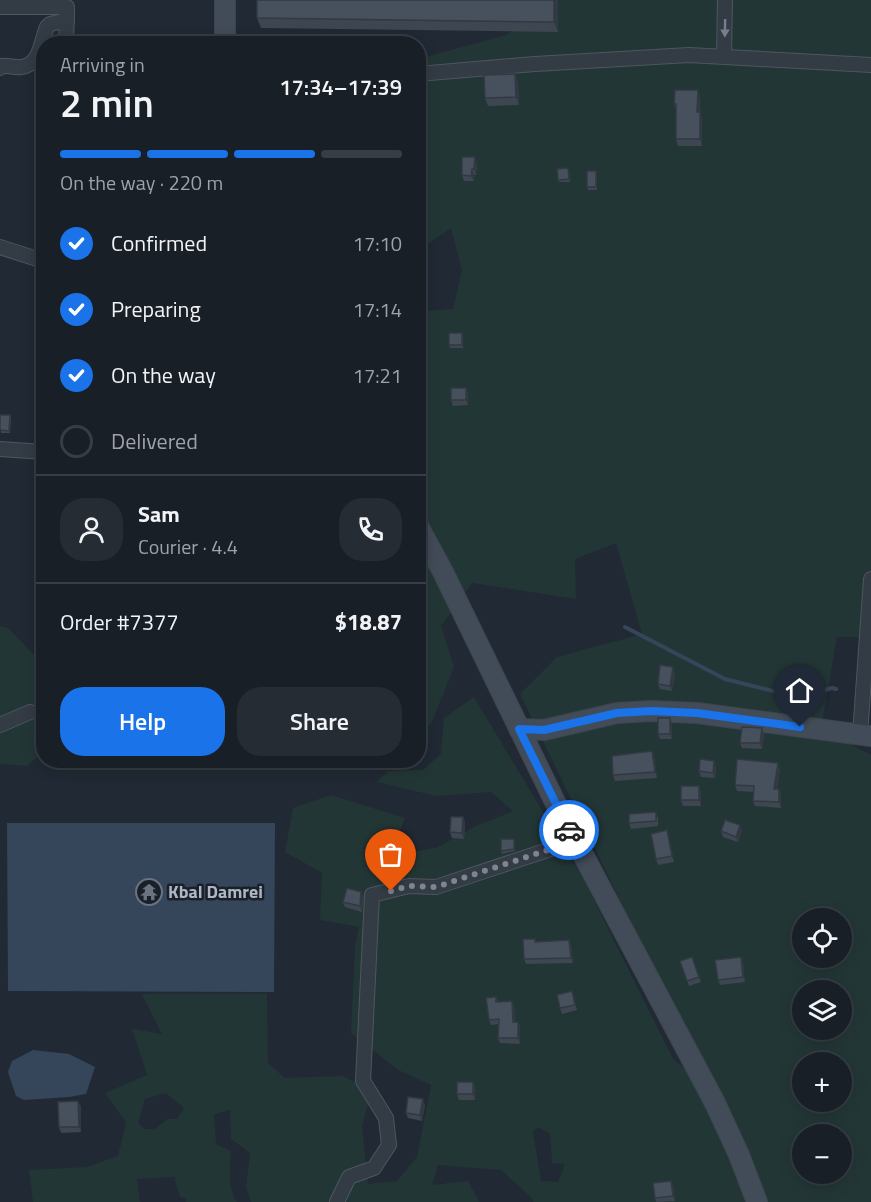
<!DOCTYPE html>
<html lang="en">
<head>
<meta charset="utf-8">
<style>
  body { margin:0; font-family:"Titillium Web",sans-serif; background:#252c33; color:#f1f3f6; height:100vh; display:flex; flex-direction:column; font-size:22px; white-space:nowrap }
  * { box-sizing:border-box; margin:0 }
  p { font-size:20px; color:#9fa2a7 }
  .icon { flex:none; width:33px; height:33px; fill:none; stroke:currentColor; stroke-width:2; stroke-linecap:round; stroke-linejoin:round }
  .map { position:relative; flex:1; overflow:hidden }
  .details { position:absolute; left:36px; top:36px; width:390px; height:732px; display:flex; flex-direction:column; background:#181f27; border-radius:24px; box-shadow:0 3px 15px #0003,0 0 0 2px #363d44 }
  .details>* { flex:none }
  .fabs { position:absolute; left:792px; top:908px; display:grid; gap:12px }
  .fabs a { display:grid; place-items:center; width:60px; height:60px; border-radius:50%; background:#181f27; box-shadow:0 3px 15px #0003,0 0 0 2px #363d44; font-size:30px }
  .pin { position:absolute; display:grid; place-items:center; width:51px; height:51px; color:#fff; margin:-62px -26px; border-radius:50% 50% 50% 0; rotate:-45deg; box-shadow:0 0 6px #0007 }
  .pin .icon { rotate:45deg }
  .courier { position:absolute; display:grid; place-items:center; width:60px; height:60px; margin:-30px; border:4px solid #1a73e8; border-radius:50%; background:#fff; color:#222; box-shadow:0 2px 8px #0007 }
  .overview em { font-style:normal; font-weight:600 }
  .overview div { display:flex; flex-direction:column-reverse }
  .overview { display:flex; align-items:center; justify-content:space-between; height:102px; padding:0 24px }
  h1 { font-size:39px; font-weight:600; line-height:45px }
  .bar { display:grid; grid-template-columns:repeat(4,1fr); gap:9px 6px; align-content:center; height:72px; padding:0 24px }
  .bar i { height:8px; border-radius:4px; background:#363d44 }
  .bar .current { background:#1a73e8 }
  .bar p { grid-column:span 4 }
  .line { display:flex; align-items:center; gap:15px; padding:0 24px; border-top:2px solid #363d44 }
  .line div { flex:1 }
  .round { display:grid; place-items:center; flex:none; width:63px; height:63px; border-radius:24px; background:#252c33 }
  ol { padding:0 24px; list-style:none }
  li { display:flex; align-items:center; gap:18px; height:66px }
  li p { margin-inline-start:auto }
  li .icon { padding:6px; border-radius:50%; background:#1a73e8; color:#fff; stroke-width:4 }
  li:last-child { color:#9fa2a7 }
  li i { width:33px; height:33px; border:3px solid #363d44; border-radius:50% }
  .primary-button { display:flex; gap:12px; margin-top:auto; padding:12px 24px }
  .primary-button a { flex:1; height:69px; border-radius:24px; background:#1a73e8; color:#fff; font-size:24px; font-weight:600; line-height:69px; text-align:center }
  .primary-button a+a { background:#252c33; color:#f1f3f6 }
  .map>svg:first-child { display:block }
  .green { fill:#233636; fill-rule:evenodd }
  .water { fill:#35465a }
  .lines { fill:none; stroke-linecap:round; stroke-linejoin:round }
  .stream { stroke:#35465a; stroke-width:4 }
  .street-casing { stroke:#4e5660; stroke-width:16 }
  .secondary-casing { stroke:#3d444e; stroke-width:22 }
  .street { stroke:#333b45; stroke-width:14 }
  .secondary { stroke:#424b58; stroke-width:20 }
  .wall { fill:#3d4651 }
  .shaded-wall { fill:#323942 }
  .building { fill:#47515e; stroke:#323942; stroke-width:1.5 }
  .oneway { fill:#767f8a }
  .done { stroke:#7c8590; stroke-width:6; stroke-dasharray:0 10.8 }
  .route { stroke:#1a73e8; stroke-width:8 }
  .labels { text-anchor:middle; stroke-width:5; stroke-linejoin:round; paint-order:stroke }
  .poi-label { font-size:18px; font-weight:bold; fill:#adb6c2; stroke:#192029; text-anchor:start }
</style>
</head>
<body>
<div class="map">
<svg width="871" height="1202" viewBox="0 0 871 1202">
  <rect width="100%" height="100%" fill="#202934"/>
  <g class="green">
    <path d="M558,0H871V637H837L821,729L871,755V1202H533L532,1198L501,1170L438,1165L432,1185L468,1181L479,1202H251L246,1187L250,1153L231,1139L230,1110L214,1114L216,1144L231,1151C230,1168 227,1187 237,1202H186V1199L180,1197L174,1177L137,1179L140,1202H33L29,1170L87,1167L118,1156L126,1122L105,1093L147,1075L132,1029L162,1034L142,994H267L268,1063L285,1078L343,1076L372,1090L362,1126L368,1184L397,1181L417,1157L431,1085L398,1070L351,1033L355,948L359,927L320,920L322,873L285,852L293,808L331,795L405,818L391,855L436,848L474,827L513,811L491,792L436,796L377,782L388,771L423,770L441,754L444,718L474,697L585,882L673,1059L712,1090L520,694L557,657L642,634L616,543L575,559L576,599L472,583L441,626L454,667L431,724L419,732V311L453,309L462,270L451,228L419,250V59L506,35ZM802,918H842V957H802ZM802,990H842V1029H802ZM802,1062H842V1101H802ZM166,1093L184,1108L177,1119H168L154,1129H145L138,1123L145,1099ZM538,1127L550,1134L552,1163L565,1164L558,1182L541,1181L533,1132ZM802,1134H842V1173H802Z"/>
    <path d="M0,626L8,628L43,664V752L27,766L0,764Z"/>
  </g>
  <g class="water">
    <path d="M7,823H275L274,992L8,991Z"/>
    <path d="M33,1050L69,1054L95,1067L86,1094L69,1097L24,1100L16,1096L8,1072L12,1061Z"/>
  </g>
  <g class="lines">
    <path class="stream" d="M625,627L725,679L797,697L832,688L836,689"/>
    <defs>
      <g id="street">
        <path d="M0,7H67"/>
        <path d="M66,44L67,11"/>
        <path d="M724,56L725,0"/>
        <path d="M0,68L1,66C8,65 15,68 21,67C41,65 41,40 47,27L50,24L67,20"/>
        <path d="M418,74L535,64L689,55L871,65"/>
        <path d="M0,247L37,259L44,260"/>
        <path d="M0,449L44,452"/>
        <path d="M0,725L30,712"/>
        <path d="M860,735L871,579"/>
        <path d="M337,1202L349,1177L374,1168L389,1145L386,1118L363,1081L372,895L409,886L436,887L575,841"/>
      </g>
      <g id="secondary">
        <path d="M225,44V0"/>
        <path d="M418,526L443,572L556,804L715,1103L739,1155L757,1202"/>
        <path d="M519,729L544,730L617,713L651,711L697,713L871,736"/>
      </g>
    </defs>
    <use href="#street" class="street-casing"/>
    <use href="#secondary" class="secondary-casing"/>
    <use href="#street" class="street"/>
    <use href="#secondary" class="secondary"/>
  </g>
  <g class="wall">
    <path d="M257,0H558V32L261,28L257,18Z"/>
    <path d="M515,74L518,82L519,105L488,106L485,98Z"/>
    <path d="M700,96V112L702,119V146H678L676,139V109L674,104Z"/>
    <path d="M418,161L427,167L426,183H418Z"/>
    <path d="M477,163L476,175H474V181H464L462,175Z"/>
    <path d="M569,171L570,182H559L558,180Z"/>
    <path d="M597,174V190H588L587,187Z"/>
    <path d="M463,336V348H450L449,345Z"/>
    <path d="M466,388L468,394V405L453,406L451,400Z"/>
    <path d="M0,415H10L11,418L10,433H1Z"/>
    <path d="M675,673L672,691L660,689L658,684Z"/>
    <path d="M672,724V739H660L658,734Z"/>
    <path d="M762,728L764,734L762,749L742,748L740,743Z"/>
    <path d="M652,751L654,756L657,778L615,781L613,775Z"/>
    <path d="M716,766L715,778L701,777L699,771Z"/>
    <path d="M780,769L777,789H779L781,794V808L755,806L753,801L754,792L737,791L735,785Z"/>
    <path d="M701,791V806H683L681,800Z"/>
    <path d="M463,817L465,823L464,839L452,838L450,832Z"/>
    <path d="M658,817V826L631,829L629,823Z"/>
    <path d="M667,830L674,862L658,865L656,859Z"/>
    <path d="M721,831H742L738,842L723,837Z"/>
    <path d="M515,842V851L502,854L501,851Z"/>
    <path d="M363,897L362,912L345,907L343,902Z"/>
    <path d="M536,942L571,945L573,963L526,964L524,959Z"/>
    <path d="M692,957L701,982L689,986L680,961Z"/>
    <path d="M743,962L745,982L720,985L718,980Z"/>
    <path d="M572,991L577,1010L562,1014L560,1008Z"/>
    <path d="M496,997L498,1002L512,1001L514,1007L515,1022H518L520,1027V1044L500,1043L498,1038L499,1024L491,1025L489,1020Z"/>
    <path d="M473,1082L475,1087V1100H459L457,1094Z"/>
    <path d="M425,1105L422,1121L408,1118L406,1113Z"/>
    <path d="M81,1106V1132L61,1133L59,1127Z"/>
    <path d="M671,1181L673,1186L675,1201L656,1202L655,1198Z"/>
  </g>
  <g class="shaded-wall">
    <path d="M554,0H558V32L554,22Z"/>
    <path d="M515,74L518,82L519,105L516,97Z"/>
    <path d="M698,90L700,96L699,119L697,112Z"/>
    <path d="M700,112L702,119V146L700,139Z"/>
    <path d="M475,157L477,163L476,175L474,169Z"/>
    <path d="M425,161L427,167L426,183L424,178Z"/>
    <path d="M472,169L474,175V181L471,176Z"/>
    <path d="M466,388L468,394V405L466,400Z"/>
    <path d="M673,667L675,673L672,691L670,686Z"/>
    <path d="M670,718L672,724V739L670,734Z"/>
    <path d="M762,728L764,734L762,749L760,743Z"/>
    <path d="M652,751L654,756L657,778L655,772Z"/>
    <path d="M714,761L716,766L715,778L713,773Z"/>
    <path d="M778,763L780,769L776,794L774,789Z"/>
    <path d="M699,786L701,791V806L699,800Z"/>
    <path d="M779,789L781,794V808L779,802Z"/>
    <path d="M463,817L465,823L464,839L462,833Z"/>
    <path d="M740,825L742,831L738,842L736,837Z"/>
    <path d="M667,830L669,836L674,862L672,856Z"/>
    <path d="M361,892L363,897L362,912L360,906Z"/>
    <path d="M569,940L571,945L573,963L571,958Z"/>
    <path d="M741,957L743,962L745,982L743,977Z"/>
    <path d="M512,1001L514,1007L515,1027L513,1022Z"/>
    <path d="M518,1022L520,1027V1044L518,1038Z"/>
    <path d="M473,1082L475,1087V1100L473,1094Z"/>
    <path d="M423,1099L425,1105L422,1121L420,1115Z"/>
    <path d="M78,1101L81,1106V1132L79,1127Z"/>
    <path d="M671,1181L673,1186L675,1201L673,1196Z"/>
  </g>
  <g class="building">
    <path d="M257,0H554V22L257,18Z"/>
    <path d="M515,74L516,97L485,98L484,75Z"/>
    <path d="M675,90H698L697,112H700V139H676V104H674Z"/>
    <path d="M462,157H475L474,169H472L471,176L462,175Z"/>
    <path d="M418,161H425L424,178H418Z"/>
    <path d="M568,168L569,179L558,180L557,169Z"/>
    <rect x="587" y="171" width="9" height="16"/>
    <rect x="449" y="333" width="13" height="12"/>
    <rect x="451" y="388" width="15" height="12"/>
    <path d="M0,415H10L9,431L0,430Z"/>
    <path d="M660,665L673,667L670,686L658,684Z"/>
    <rect x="658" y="718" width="12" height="16"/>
    <path d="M742,727L762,728L760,743H740Z"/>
    <path d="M652,751L655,772L613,775L612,756Z"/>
    <path d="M700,759L714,761L713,773L699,771Z"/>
    <path d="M737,759L778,763L774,789H779V802L753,801L754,786L735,785Z"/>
    <rect x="681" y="786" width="18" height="14"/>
    <path d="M656,812V821L629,823V814Z"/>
    <path d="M451,817H463L462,833L450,832Z"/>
    <path d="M725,820L740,825L736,837L721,831Z"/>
    <path d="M667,830L672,856L656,859L651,834Z"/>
    <path d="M501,839H514V849L501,851Z"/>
    <path d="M347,888L361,892L360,906L343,902Z"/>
    <path d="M523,939H535V942L569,940L571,958L524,959Z"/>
    <path d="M692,957L699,977L687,981L680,961Z"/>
    <path d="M741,957L743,977L718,980L715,960Z"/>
    <path d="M572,991L575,1005L560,1008L557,995Z"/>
    <path d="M496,997V1002L512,1001L513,1022H518V1038H498L499,1019L489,1020L486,998Z"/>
    <rect x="457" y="1082" width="16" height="12"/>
    <path d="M408,1097L423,1099L420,1115L406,1113Z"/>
    <path d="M78,1101L79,1127H59L58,1102Z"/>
    <path d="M671,1181L673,1196L655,1198L653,1183Z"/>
  </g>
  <defs><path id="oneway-solid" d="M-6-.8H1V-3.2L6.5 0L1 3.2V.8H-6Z" transform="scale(1.5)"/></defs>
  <use class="oneway" href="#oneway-solid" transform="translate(725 28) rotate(91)"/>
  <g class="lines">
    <path class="done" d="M391,891L409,886L436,887L575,841L569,830"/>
    <path class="route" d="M569,830L519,729L544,730L617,713L651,711L697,713L800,727"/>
  </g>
  <defs>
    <symbol id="temple-ring" viewBox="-11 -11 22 22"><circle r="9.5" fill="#192029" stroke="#6b7280" stroke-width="1.5"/><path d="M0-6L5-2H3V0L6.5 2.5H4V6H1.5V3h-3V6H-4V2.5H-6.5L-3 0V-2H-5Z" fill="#6b7280"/></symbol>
  </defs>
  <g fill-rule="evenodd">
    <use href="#temple-ring" x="134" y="877" width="30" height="30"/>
  </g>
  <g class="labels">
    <g class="poi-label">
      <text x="168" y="898">Kbal Damrei</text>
    </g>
  </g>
</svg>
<div class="fabs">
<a><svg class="icon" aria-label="locate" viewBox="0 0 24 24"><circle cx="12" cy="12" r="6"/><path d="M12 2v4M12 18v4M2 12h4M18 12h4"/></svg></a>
<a><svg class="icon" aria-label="layers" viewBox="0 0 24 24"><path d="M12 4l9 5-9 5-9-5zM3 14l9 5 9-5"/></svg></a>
<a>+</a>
<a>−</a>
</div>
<div class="pin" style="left:391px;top:891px;background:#ea580c"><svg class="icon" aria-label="bag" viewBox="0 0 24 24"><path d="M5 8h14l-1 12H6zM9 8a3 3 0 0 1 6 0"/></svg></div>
<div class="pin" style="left:800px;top:727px;background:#1f2937"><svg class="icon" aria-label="home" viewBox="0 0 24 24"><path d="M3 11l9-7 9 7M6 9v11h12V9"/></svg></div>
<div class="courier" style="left:569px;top:830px"><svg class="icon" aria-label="car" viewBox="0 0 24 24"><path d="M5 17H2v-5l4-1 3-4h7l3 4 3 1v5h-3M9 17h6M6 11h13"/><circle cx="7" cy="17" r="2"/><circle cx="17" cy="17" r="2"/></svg></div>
<section class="details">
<div class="overview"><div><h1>2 min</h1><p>Arriving in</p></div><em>17:34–17:39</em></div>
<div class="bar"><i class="current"></i><i class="current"></i><i class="current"></i><i></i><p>On the way · 220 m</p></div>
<ol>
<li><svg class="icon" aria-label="check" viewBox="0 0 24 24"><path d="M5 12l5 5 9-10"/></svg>Confirmed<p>17:10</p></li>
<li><svg class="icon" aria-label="check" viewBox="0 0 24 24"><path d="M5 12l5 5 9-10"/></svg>Preparing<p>17:14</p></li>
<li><svg class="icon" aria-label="check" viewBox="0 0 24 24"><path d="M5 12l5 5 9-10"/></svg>On the way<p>17:21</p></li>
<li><i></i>Delivered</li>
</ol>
<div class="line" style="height:108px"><a class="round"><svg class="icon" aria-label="person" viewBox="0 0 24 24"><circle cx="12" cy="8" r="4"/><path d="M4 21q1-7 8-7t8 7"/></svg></a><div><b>Sam</b><p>Courier · 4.4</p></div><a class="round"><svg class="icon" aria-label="phone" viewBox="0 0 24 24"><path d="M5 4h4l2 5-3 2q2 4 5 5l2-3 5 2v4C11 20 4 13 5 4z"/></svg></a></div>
<div class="line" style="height:78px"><div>Order #7377</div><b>$18.87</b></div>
<div class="primary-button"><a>Help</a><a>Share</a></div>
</section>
</div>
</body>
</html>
